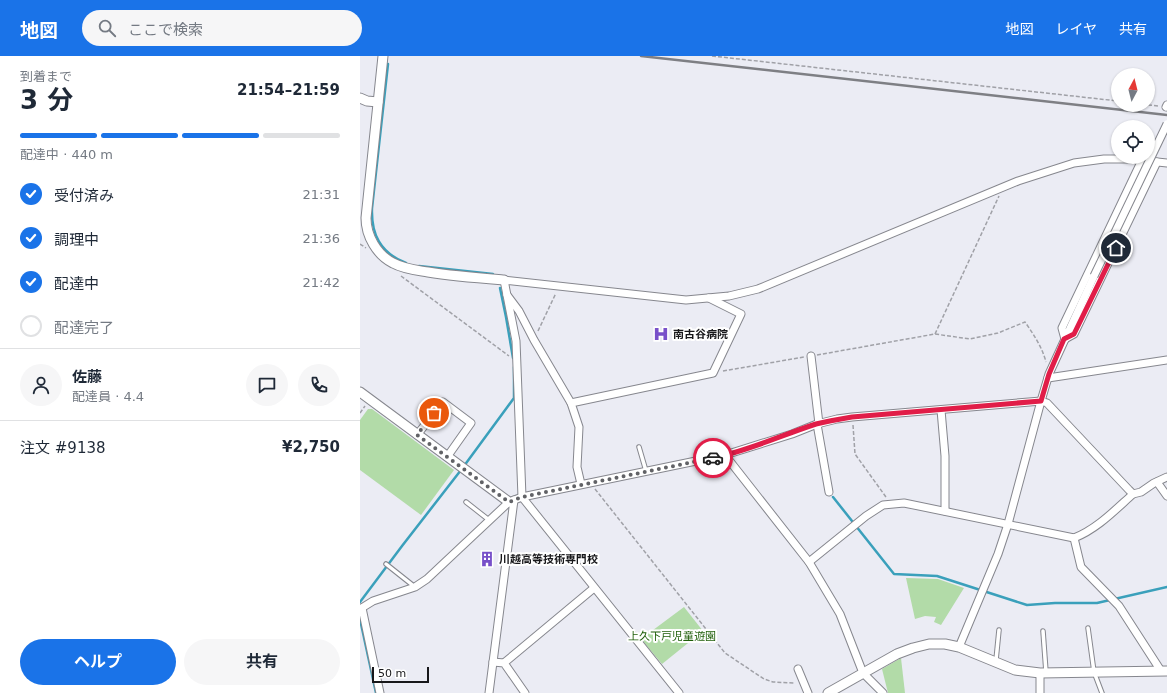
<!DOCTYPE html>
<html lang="ja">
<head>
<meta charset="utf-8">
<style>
  body { margin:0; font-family:"DejaVu Sans","Noto Sans JP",sans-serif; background:#f6f6f7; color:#1f2937; height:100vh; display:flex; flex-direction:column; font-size:15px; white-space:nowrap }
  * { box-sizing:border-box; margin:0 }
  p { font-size:13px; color:#747a83 }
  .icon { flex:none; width:22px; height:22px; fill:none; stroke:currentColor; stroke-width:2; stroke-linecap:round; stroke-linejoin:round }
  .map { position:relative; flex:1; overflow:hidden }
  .details { display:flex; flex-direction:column; background:#fff; width:360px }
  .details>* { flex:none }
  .needle { width:26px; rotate:7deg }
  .buttons { position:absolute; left:751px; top:12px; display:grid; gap:8px }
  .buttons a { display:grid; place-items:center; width:44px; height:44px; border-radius:50%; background:#fff; box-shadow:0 1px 3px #0004; font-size:20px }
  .scale { position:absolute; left:12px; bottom:10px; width:57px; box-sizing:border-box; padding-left:4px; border:2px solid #17171a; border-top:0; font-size:11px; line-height:14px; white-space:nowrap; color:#17171a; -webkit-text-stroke:3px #fff; paint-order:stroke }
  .pin { position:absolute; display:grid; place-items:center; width:34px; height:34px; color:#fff; margin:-17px; border:2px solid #fff; border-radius:50%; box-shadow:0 1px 4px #0007 }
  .courier { position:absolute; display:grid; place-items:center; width:40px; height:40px; margin:-20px; border:3px solid #e11d48; border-radius:50%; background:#fff; color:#222; box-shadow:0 1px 5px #0007 }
  .overview em { font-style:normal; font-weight:700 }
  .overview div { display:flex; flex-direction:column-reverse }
  .overview { display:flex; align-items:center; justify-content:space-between; height:68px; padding:0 20px }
  h1 { font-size:26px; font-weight:700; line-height:30px }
  .bar { display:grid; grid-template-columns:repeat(4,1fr); gap:6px 4px; align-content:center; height:48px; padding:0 20px }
  .bar i { height:5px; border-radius:3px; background:#e0e1e3 }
  .bar .selected { background:#1a73e8 }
  .bar p { grid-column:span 4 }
  .line { display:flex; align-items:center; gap:10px; padding:0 20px; border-top:1px solid #e0e1e3 }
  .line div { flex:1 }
  .round { display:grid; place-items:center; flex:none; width:42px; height:42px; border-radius:21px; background:#f6f6f7 }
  ol { padding:0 20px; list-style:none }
  li { display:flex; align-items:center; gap:12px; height:44px }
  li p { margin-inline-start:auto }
  li .icon { padding:4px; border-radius:50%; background:#1a73e8; color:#fff; stroke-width:4 }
  li:last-child { color:#747a83 }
  li i { width:22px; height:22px; border:2px solid #e0e1e3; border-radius:50% }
  .primary-button { display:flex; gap:8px; margin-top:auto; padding:8px 20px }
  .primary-button a { flex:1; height:46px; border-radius:24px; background:#1a73e8; color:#fff; font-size:16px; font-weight:700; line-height:46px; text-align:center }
  .primary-button a+a { background:#f6f6f7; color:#1f2937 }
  header { display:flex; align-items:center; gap:24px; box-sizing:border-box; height:56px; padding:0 20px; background:#1a73e8; color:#fff }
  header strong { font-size:19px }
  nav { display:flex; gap:22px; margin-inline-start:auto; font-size:14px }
  .search { width:280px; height:36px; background:#f6f6f7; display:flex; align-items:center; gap:10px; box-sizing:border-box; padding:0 14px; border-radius:22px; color:#747a83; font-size:15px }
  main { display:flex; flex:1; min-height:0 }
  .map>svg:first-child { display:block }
  .green { fill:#b2dba8 }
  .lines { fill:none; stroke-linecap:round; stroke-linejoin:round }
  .stream { stroke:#3aa0bb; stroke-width:2.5 }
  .service-casing { stroke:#86878e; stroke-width:5.5 }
  .minor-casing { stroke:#86878e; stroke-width:9 }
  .tertiary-casing { stroke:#86878e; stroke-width:11 }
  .path { stroke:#a0a1a7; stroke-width:1.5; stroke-dasharray:4 2; stroke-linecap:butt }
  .service { stroke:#fff; stroke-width:3.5 }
  .minor { stroke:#fff; stroke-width:7 }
  .tertiary { stroke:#fff; stroke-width:9 }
  .rail { stroke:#7e7f84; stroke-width:2.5 }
  .minor-bridge-casing { stroke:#86878e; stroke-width:9; stroke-linecap:butt }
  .minor-bridge { stroke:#fff; stroke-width:7 }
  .done { stroke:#616266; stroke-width:4; stroke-dasharray:0 7.2 }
  .route { stroke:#e11d48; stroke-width:5 }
  .labels { text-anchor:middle; stroke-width:4; stroke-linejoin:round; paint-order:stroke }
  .poi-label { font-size:11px; font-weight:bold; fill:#17171a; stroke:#fff; text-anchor:start }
  .park-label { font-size:11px; fill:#1e5e09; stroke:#fff }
</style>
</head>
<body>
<header>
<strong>地図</strong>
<div class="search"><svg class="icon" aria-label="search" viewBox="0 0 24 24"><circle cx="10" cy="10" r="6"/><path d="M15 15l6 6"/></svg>ここで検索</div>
<nav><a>地図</a><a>レイヤ</a><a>共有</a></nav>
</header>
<main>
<section class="details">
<div class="overview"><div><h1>3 分</h1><p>到着まで</p></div><em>21:54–21:59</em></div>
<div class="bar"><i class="selected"></i><i class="selected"></i><i class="selected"></i><i></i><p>配達中 · 440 m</p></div>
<ol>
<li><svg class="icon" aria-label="check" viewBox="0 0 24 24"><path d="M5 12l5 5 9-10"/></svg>受付済み<p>21:31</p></li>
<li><svg class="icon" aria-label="check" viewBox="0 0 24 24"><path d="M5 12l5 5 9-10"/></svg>調理中<p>21:36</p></li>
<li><svg class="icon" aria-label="check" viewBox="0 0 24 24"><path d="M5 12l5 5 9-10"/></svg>配達中<p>21:42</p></li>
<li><i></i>配達完了</li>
</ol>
<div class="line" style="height:72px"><a class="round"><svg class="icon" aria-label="person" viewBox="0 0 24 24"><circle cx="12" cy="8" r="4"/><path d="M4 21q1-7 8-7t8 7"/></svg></a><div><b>佐藤</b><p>配達員 · 4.4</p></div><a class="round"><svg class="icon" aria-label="chat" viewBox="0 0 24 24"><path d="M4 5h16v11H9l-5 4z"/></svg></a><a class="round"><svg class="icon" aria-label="phone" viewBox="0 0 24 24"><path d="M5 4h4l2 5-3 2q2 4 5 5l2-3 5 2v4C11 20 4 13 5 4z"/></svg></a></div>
<div class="line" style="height:52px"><div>注文 #9138</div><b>¥2,750</b></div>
<div class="primary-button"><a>ヘルプ</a><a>共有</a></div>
</section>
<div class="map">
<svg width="807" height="637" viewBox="0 0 807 637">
  <rect width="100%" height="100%" fill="#ebecf4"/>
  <g class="green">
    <path d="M8,353H12L94,414L61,459L0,414V364Z"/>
    <path d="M546,522L578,523L604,532L581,569L574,566L576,561L565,560L555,563Z"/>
    <path d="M324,551L343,575L302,608L281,583Z"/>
    <path d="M541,602L545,637H528L522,613Z"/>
  </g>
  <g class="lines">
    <g class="stream">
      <path d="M28,8L12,152C11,178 20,197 46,207"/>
      <path d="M59,210L133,218"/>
      <path d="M140,232L146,261L153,302"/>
      <path d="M104,410L154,342V311"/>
      <path d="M473,441L534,518L577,520L667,549L695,547H737L807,531"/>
      <path d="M0,546L42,490L101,414"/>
      <path d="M0,563L16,637"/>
    </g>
    <defs>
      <g id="service">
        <path d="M279,391L286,415"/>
        <path d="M106,446L129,464"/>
        <path d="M26,508L55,531"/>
        <path d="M728,572L734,616L742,637"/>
        <path d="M683,575L686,616"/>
        <path d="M636,604L639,574"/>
      </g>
      <g id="minor">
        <path d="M806,51L807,49"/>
        <path d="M147,239L159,255L174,284L211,347L219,371L217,411L221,428"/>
        <path d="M705,283L714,278L797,106"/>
        <path d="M705,283L702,272L782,104"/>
        <path d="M451,300L459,368"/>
        <path d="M688,322L807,304"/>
        <path d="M211,347L353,317L381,258L349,242"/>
        <path d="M581,354L585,400V455"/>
        <path d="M457,368L469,436"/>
        <path d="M57,379L83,346L111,367L87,401"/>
        <path d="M365,399L449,506L480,558L503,617L523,637"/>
        <path d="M797,426L807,440"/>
        <path d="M714,482L721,511L759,550L801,615"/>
        <path d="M449,506L506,460L523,449L544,447L714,482C737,473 755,454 773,438"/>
        <path d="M2,552L20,637"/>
        <path d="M0,553L13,545L55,531L67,523L149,446L162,441L365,399L432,378L457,368L477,363L492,361L681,345L687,347L769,434L773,438L781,436L794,427L807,421"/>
        <path d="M599,591L638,498L648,468L681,345L689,318L734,220"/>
        <path d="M133,606L144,607L165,637"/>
        <path d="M144,607L234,532"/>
        <path d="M438,613L448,637"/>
        <path d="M680,617V637"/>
        <path d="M129,637L154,444"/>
        <path d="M319,637L162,441L156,285L144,224L326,244L369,240L398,233L658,125L714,107L744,103H770L807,107"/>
      </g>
      <g id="tertiary">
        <path d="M23,0L6,162C6,180 17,199 33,207C44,213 56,214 68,216C93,220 119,222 144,224"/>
        <path d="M0,42L7,45L18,46"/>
        <path d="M0,336L149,446"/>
        <path d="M468,637L537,598L553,592L569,588H585L599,591L655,614L680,617L807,615"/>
      </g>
    </defs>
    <use href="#service" class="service-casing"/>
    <use href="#minor" class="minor-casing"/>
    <use href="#tertiary" class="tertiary-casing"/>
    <g class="path">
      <path d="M352,0L758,45"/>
      <path d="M788,49L799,50"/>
      <path d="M0,188L6,192"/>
      <path d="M41,220L149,300"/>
      <path d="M178,275L196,237"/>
      <path d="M575,278L639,140"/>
      <path d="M457,299L575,278L610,283L638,277L665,266C674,279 682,291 686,306"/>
      <path d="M363,315L444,301"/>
      <path d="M0,357L5,350"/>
      <path d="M493,369L495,398L526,441"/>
      <path d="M235,433L365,597L404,623L413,626L435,627"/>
    </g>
    <use href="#service" class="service"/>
    <use href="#minor" class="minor"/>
    <use href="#tertiary" class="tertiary"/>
    <path class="rail" d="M281,0L807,59"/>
    <defs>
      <path id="minor-bridge" d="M734,220L807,68"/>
    </defs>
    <use href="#minor-bridge" class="minor-bridge-casing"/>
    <use href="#minor-bridge" class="minor-bridge"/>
  </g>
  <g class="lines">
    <path class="done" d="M74,357L57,379L149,446L162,441L353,402"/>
    <path class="route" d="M353,402C388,395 422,379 456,368C468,365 480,363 492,361L681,345L689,318L704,283L714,278L756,192"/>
  </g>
  <defs>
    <symbol id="hospital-bare" viewBox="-9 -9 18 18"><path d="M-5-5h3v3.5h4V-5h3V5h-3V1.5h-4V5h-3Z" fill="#7850c9" stroke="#fff" stroke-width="2.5" paint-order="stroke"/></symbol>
    <symbol id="building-bare" viewBox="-9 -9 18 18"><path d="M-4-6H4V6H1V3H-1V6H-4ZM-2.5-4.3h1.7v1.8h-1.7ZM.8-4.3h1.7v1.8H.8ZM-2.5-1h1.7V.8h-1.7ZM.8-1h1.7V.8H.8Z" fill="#7850c9" stroke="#fff" stroke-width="2.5" paint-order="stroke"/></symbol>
  </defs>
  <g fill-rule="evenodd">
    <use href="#hospital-bare" x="290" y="267" width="22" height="22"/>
    <use href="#building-bare" x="116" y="492" width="22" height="22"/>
  </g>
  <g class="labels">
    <g class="poi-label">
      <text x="313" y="282">南古谷病院</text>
      <text x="139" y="507">川越高等技術専門校</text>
    </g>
    <g class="park-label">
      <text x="312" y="584">上久下戸児童遊園</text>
    </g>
  </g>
</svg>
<div class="buttons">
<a><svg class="needle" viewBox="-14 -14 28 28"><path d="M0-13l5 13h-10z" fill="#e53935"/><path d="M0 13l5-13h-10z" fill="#747a83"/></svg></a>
<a><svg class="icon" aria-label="locate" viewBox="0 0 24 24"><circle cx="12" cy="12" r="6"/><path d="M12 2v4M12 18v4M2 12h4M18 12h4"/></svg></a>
</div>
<div class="scale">50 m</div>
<div class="pin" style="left:74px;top:357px;background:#ea580c"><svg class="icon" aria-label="bag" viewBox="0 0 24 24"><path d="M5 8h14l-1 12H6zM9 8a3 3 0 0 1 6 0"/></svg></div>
<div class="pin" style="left:756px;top:192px;background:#1f2937"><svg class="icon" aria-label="home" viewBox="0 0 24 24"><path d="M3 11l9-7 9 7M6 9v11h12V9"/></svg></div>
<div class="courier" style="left:353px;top:402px"><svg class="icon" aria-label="car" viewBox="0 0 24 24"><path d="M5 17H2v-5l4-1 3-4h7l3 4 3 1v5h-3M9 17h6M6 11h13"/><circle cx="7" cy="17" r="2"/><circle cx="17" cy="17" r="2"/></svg></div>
</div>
</main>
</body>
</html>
